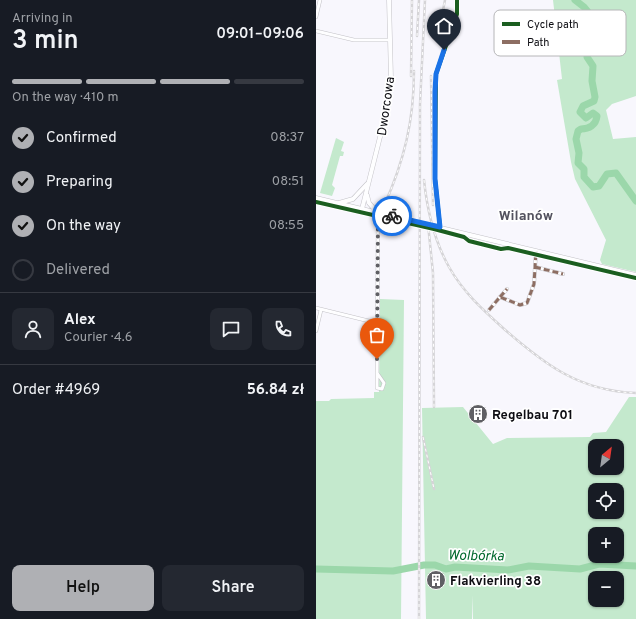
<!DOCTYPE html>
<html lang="en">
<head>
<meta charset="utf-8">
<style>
  body { margin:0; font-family:Overpass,sans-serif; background:#242831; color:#f1f3f6; height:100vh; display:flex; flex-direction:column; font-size:15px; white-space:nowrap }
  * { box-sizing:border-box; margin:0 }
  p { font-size:13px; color:#9ea1a6 }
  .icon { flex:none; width:22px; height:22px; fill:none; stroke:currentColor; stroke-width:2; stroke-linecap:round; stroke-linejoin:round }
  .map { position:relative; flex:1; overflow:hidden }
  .panel { display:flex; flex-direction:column; background:#171b24; width:316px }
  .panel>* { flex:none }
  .needle { width:26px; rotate:29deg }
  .tools { position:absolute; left:272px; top:439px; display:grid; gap:8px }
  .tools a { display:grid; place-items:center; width:36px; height:36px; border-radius:8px; background:#171b24; box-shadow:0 1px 3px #0004; font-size:20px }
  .pin { position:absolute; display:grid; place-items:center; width:34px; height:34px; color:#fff; margin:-41px -17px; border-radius:50% 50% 50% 0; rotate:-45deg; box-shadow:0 0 4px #0007 }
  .pin .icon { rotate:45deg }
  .courier { position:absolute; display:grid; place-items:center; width:40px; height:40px; margin:-20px; border:3px solid #1a73e8; border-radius:50%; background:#fff; color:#222; box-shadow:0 1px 5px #0007 }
  .head em { font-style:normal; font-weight:600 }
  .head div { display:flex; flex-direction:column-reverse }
  .head { display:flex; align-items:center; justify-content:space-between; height:68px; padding:0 12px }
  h1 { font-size:26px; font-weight:600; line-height:30px }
  .bar { display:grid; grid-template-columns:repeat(4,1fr); gap:6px 4px; align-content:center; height:48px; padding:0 12px }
  .bar i { height:5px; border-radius:3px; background:#363941 }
  .bar .selected { background:#afb0b4 }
  .bar p { grid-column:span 4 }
  .line { display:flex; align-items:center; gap:10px; padding:0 12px; border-top:1px solid #363941 }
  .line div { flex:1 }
  .round { display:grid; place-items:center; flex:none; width:42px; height:42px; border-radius:8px; background:#242831 }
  ol { padding:0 12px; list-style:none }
  li { display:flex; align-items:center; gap:12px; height:44px }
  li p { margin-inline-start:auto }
  li .icon { padding:4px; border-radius:50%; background:#afb0b4; color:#111; stroke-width:4 }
  li:last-child { color:#9ea1a6 }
  li i { width:22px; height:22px; border:2px solid #363941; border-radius:50% }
  .cta { display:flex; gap:8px; margin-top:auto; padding:8px 12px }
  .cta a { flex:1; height:46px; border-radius:8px; background:#afb0b4; color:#111; font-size:16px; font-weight:600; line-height:46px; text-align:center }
  .cta a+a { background:#242831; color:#f1f3f6 }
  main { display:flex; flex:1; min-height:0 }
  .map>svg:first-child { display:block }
  .green { fill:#c4e9cd; fill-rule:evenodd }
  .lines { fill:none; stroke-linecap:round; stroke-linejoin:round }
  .river { stroke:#9bd7aa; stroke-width:7 }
  .minor-casing { stroke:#c3c2c7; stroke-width:4 }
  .tertiary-casing { stroke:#c3c2c7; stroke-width:5 }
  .minor { stroke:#fefeff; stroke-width:3 }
  .tertiary { stroke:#fefeff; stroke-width:4 }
  .rail-casing { stroke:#d5d4d7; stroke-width:2.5 }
  .rail { stroke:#fff; stroke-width:1; stroke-dasharray:3; stroke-linecap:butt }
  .quiet { stroke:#8d6e63; stroke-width:3; stroke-dasharray:6 3; stroke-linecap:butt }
  .cycleway-casing { stroke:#fff; stroke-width:6 }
  .cycleway { stroke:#1b5e20; stroke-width:4 }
  .done { stroke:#5f5f64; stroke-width:4; stroke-dasharray:0 7.2 }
  .route { stroke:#1a73e8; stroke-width:5 }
  .labels { text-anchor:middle; stroke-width:3.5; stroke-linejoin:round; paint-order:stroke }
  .street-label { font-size:13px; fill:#0d0d12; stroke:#fff }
  .poi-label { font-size:13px; font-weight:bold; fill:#0d0d12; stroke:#fff; text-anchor:start }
  .neighbourhood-label { font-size:14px; font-weight:bold; fill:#53525f; stroke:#fff }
  .water-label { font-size:14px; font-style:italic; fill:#00692d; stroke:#fff }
  .key { fill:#fff; stroke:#b6b6b8; stroke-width:1 }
  .key-label { font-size:11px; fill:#0d0d12 }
</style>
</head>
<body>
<main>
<section class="panel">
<div class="head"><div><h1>3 min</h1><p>Arriving in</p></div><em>09:01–09:06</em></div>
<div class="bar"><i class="selected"></i><i class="selected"></i><i class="selected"></i><i></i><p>On the way · 410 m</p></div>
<ol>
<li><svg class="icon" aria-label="check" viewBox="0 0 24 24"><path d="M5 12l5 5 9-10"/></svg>Confirmed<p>08:37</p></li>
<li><svg class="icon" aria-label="check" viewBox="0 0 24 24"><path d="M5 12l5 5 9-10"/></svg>Preparing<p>08:51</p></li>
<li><svg class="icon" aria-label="check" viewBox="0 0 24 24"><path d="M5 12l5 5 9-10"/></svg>On the way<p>08:55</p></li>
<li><i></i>Delivered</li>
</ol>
<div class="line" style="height:72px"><a class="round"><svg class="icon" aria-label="person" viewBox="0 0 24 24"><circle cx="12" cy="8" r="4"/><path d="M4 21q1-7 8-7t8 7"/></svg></a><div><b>Alex</b><p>Courier · 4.6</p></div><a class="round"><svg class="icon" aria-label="chat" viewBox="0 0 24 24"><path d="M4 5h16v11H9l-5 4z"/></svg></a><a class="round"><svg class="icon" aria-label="phone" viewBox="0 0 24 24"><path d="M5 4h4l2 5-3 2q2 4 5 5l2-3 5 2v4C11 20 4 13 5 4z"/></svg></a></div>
<div class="line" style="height:52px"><div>Order #4969</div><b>56.84 zł</b></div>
<div class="cta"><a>Help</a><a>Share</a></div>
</section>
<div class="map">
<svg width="320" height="619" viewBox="0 0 320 619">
  <rect width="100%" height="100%" fill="#f8f7fd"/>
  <g class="green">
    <path d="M237,0H320V96L296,104L290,110L297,139L320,137V272L286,264L284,260L290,240L259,179L255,162L241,80L246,79Z"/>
    <path d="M20,138L28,142L25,151L28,152L27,156H24L16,185L19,188L16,196L4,193Z"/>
    <path d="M64,299L88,300L85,619H0V401H13L15,399L58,398V392H63Z"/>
    <path d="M313,397H320V619H157V595L156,619H110L106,408L147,407L177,444L191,438L274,437L277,433L290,432ZM279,446H301V468H279ZM279,490H301V512H279ZM279,534H301V556H279ZM279,578H301V600H279Z"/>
  </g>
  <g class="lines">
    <g class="river">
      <path d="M259,0L268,7L272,12L266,27L274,38L271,57L277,66L276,81L279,97L278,101L267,106L264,112L270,118L277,113L281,116C280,125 273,129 265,129L262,131L260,139L263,153L262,163L268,169V177L277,187L283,186L291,174L300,173L320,201"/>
      <path d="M0,569L77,571L108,565H119L130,569L139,567L192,570L213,566L264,569L283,564L320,566"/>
    </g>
    <defs>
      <g id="minor">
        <path d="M0,17L4,0"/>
        <path d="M0,31L38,40H74"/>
        <path d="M124,227L119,179L120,74L141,14V0"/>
        <path d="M219,267L247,274"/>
        <path d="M184,297L191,289"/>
        <path d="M0,308L61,323"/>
        <path d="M173,310L184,297L204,305L211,303L218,284L220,251"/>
        <path d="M0,331L5,310"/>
        <path d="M61,373L68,383L66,389L61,388L62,213"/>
      </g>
      <g id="tertiary">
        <path d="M51,195L53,203L60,211"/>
        <path d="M0,198L320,275"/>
        <path d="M23,203L37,199L51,184"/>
        <path d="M46,209L72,105L75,78L73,0"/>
      </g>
    </defs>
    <use href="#minor" class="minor-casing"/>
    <use href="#tertiary" class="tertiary-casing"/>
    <use href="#minor" class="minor"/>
    <use href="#tertiary" class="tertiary"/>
    <defs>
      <g id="rail">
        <path d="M101,36L103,0"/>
        <path d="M121,41L129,0"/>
        <path d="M95,76L96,0"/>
        <path d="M115,76L117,205"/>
        <path d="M108,180C111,209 119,242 133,267C147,292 167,310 187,328C228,364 263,391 320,393"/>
        <path d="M68,206C88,161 98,121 98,71"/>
        <path d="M112,224L117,273L118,407"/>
        <path d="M107,437L118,489"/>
        <path d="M103,619L104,104L109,0"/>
      </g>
    </defs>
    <use href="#rail" class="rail-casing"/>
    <use href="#rail" class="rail"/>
    <g class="quiet">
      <path d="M219,267L247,274"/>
      <path d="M184,297L191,289"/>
      <path d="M173,310L184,297L204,305L211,303L218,284L220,251"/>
    </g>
    <defs>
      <g id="cycleway">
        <path d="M0,202L118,229L148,237L153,241L185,249L192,248L320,278"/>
        <path d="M124,227L119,179L120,74L141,14V0"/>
      </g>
    </defs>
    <use href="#cycleway" class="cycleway-casing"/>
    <use href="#cycleway" class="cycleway"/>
  </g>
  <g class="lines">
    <path class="done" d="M61,359L62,213L76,216"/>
    <path class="route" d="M76,216L124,227L119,179V92L120,74L128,50"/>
  </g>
  <defs>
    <symbol id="building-disc" viewBox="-11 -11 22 22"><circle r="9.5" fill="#5f5f64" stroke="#fff"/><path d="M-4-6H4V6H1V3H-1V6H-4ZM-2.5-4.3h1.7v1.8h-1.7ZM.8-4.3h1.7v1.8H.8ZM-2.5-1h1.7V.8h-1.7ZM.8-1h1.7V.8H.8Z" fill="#fff"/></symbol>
  </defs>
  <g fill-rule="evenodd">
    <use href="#building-disc" x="151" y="403" width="22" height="22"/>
    <use href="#building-disc" x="109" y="569" width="22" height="22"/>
  </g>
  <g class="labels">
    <g class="street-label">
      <text transform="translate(69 106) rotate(-82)" y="5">Dworcowa</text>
    </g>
    <g class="poi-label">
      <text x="176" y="419">Regelbau 701</text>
      <text x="134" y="585">Flakvierling 38</text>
    </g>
    <g class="neighbourhood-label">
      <text x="210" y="220">Wilanów</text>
    </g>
    <g class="water-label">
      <text transform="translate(160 555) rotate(1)" y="5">Wolbórka</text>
    </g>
  </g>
  <rect x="178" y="10" width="132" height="46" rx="6" class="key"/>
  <rect x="186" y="22" width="18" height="4" fill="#1b5e20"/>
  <rect x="186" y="40" width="18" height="4" fill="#8d6e63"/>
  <g class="key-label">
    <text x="211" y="28">Cycle path</text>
    <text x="211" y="46">Path</text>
  </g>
</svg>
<div class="tools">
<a><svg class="needle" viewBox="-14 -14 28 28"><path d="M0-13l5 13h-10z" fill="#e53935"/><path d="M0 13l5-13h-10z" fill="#9ea1a6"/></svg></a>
<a><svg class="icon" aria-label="locate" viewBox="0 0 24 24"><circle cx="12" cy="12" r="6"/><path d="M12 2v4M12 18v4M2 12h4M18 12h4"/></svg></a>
<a>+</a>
<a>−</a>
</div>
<div class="pin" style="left:61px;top:359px;background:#ea580c"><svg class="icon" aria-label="bag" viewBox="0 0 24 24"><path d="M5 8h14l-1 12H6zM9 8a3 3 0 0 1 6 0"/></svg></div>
<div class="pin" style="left:128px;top:50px;background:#1f2937"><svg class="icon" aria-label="home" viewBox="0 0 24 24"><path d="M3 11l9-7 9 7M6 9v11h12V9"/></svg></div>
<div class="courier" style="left:76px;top:216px"><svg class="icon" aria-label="bike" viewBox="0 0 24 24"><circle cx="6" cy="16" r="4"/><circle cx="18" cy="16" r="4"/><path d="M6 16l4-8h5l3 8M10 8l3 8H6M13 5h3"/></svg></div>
</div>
</main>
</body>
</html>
